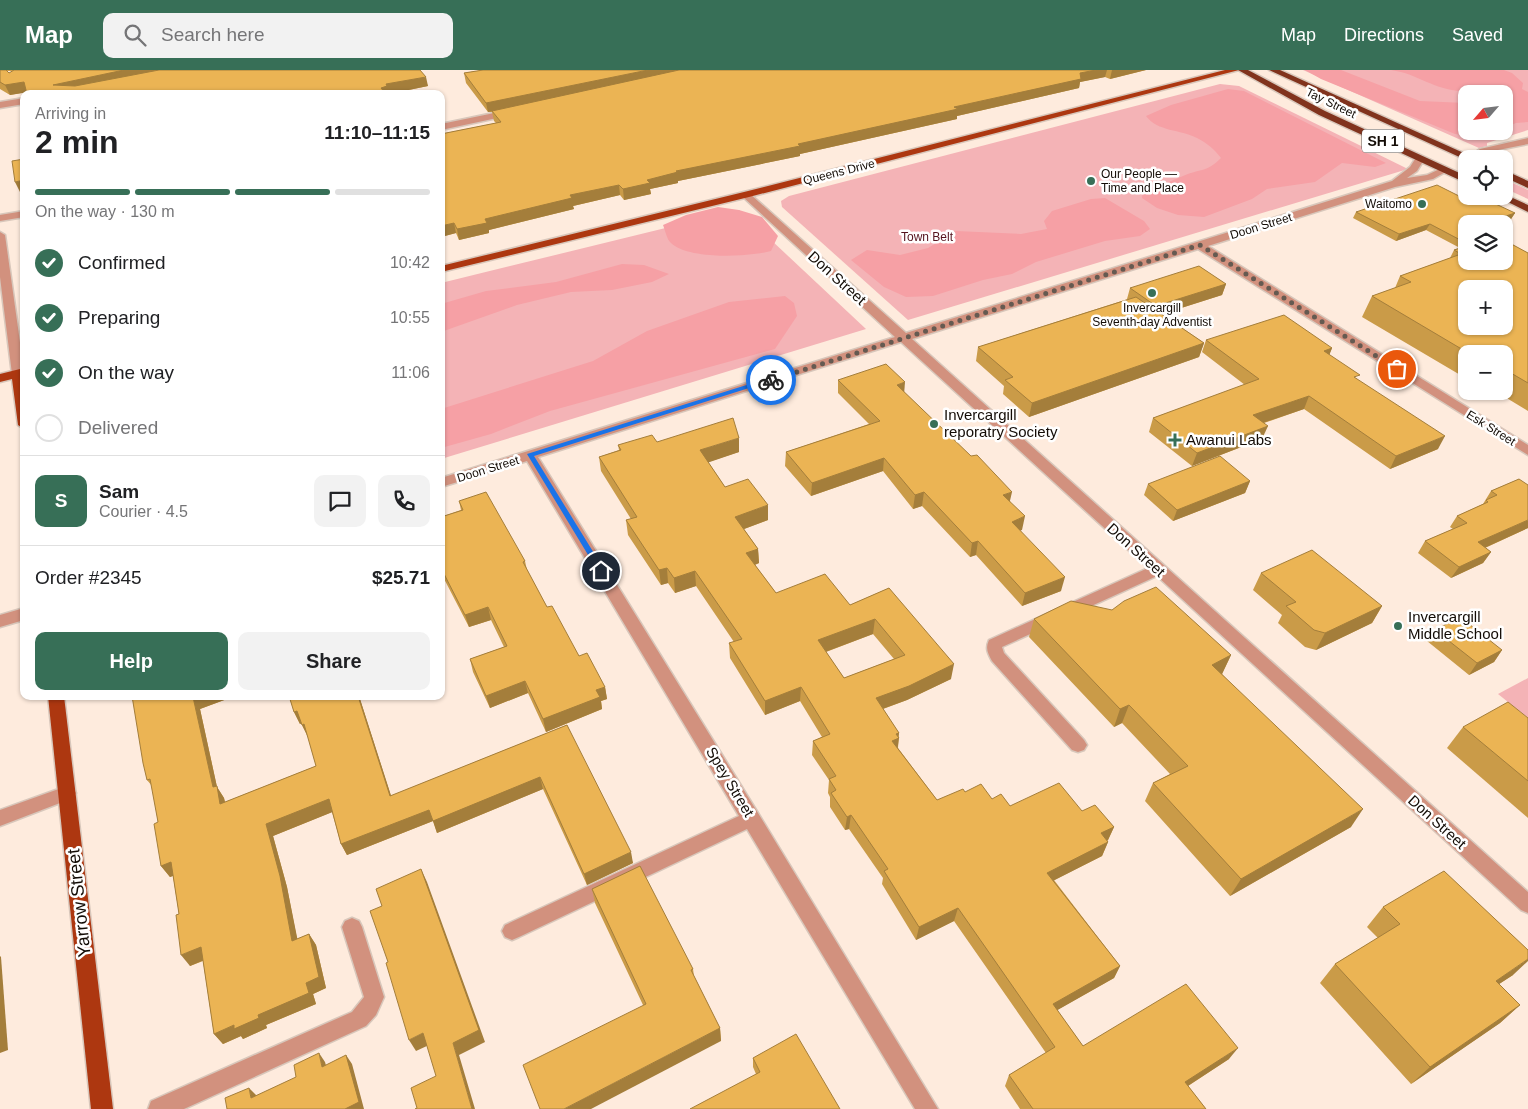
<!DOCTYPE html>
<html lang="en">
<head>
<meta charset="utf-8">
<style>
  body { margin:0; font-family:Arial,sans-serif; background:#f2f2f2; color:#202124; height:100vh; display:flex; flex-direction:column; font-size:19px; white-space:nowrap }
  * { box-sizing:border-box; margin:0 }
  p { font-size:16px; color:#757577 }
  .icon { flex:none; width:28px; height:28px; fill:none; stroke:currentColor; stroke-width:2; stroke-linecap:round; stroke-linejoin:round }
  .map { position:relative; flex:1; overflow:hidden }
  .sheet { position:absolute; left:20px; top:20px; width:425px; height:610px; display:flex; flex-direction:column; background:#fff; border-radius:10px; box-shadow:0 1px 4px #0004 }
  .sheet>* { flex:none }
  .needle { width:32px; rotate:242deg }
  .fabs { position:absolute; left:1458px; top:15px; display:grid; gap:10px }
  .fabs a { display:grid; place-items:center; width:55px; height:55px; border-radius:10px; background:#fff; box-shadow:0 1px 4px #0004; font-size:25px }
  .pin { position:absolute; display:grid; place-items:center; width:42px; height:42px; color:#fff; margin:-21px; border:2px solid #fff; border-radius:50%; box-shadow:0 1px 5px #0007 }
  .courier { position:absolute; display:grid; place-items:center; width:50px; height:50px; margin:-25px; border:4px solid #1a73e8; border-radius:50%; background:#fff; color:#222; box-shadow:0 1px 6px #0007 }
  .headline em { font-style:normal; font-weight:600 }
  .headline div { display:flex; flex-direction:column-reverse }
  .headline { display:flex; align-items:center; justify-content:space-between; height:85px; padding:0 15px }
  h1 { font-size:32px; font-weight:600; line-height:38px }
  .bar { display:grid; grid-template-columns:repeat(4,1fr); gap:8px 5px; align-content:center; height:60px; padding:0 15px }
  .bar i { height:6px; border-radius:4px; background:#e0e0e0 }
  .bar .current { background:#376f57 }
  .bar p { grid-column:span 4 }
  .line { display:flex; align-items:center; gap:12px; padding:0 15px; border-top:1px solid #e0e0e0 }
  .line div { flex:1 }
  .round { display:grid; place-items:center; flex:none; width:52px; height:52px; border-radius:10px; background:#f2f2f2 }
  ol { padding:0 15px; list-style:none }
  li { display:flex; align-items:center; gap:15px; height:55px }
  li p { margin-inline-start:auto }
  li .icon { padding:5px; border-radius:50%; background:#376f57; color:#fff; stroke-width:4 }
  li:last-child { color:#757577 }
  li i { width:28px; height:28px; border:2px solid #e0e0e0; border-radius:50% }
  .action { display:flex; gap:10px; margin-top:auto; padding:10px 15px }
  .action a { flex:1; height:58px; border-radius:10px; background:#376f57; color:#fff; font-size:20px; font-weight:600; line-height:58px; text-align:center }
  .action a+a { background:#f2f2f2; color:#202124 }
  header { display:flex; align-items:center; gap:30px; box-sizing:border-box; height:70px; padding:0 25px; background:#376f57; color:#fff }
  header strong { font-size:24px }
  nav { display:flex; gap:28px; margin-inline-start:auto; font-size:18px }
  .search { width:350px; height:45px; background:#f2f2f2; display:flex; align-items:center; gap:12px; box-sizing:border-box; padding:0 18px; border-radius:10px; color:#757577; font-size:19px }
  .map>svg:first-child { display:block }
  .green { fill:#f4b3b6; fill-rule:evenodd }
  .forest { fill:#f6a0a5 }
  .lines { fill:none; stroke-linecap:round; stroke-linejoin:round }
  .minor-casing { stroke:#d8c7bb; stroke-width:3 }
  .major-casing { stroke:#d8c7bb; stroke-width:3 }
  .highway-casing { stroke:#d8c7bb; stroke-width:3 }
  .minor { fill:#d2917e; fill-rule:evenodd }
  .major { fill:#ad3710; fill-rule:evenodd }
  .highway { fill:#81331d; fill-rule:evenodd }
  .wall { fill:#ca9b48; fill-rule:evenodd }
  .shaded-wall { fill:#a47e3b }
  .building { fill:#ebb454; stroke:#a47e3b; fill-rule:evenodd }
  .route { fill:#1a73e8 }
  .done { stroke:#655a51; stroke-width:5; stroke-dasharray:0 9 }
  .poi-dot { fill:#376f57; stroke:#fff; stroke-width:2 }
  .labels { text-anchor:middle; stroke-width:5; stroke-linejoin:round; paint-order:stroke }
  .far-street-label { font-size:12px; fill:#130c06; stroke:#fff }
  .far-poi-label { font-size:12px; fill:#130c06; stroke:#fff; text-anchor:start }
  .far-park-label { font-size:12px; fill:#55141e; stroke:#fff }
  .shield { fill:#fff; stroke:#5a5551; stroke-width:1 }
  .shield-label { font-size:14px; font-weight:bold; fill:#130c06 }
  .street-label { font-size:15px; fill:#130c06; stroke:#fff }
  .poi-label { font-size:15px; fill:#130c06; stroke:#fff; text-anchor:start }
  .near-street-label { font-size:18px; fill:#130c06; stroke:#fff }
</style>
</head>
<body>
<header>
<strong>Map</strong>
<div class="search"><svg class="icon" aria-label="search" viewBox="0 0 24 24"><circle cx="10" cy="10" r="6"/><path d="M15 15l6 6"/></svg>Search here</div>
<nav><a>Map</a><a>Directions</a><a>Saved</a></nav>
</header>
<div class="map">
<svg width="1528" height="1039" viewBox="0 0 1528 1039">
  <rect width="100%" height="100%" fill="#feebdd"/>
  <g class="green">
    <path d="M1303,0H1528V60L1487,73V76L1479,78ZM1466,24H1504V61H1466Z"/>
    <path d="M1220,14L1239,16L1408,99L908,250L782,137L781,131L789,126Z"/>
    <path d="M1504,109L1528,120V129L1504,118Z"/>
    <path d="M739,140L866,259L441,389V213Z"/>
    <path d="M1528,608V648L1498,624Z"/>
  </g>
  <g class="forest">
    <path d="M1305,0H1341L1420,31L1466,33V61H1495L1473,66L1455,64L1321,9Z"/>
    <path d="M1391,0H1504L1512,3L1523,13L1522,19L1528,22V52L1516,53L1504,58V22L1465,16L1462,21C1433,20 1419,4 1391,0Z"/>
    <path d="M1228,19L1244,21L1386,93L1375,97L1342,93L1315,112L1267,119L1252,129L1204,147L1178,145L1157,138L1142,128L1143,119C1160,117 1168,112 1183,106C1201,98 1206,103 1221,88C1214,79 1207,73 1197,68C1180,59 1158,62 1146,46L1171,35Z"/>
    <path d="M1105,128L1144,151L1150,159L1140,166L1105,171L1036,192L1012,204L983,210L933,226L906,227L884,217L851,190L867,180L900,185L928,178L956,161L1021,164L1047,159L1044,151L1052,141L1091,129Z"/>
    <path d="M718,137L739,140L762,147L778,166L771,181C749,187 689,190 671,173C667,170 665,160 663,155L686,145Z"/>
    <path d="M622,194L644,195L669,204L652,212L612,220L571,222L517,235L441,262V234L486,221L556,212Z"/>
    <path d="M785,226L794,233L797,246L775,279L550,341L491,364L441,378V339L593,291L647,261L729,232Z"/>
  </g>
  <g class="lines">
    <defs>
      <g id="minor">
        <path d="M24,28V34L0,38V32Z"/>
        <path d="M513,39L517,42L516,44L441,60V54Z"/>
        <path d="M1528,68V74L1493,81L1477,89H1466L1480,79Z"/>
        <path d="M1417,86L1425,88L1417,101L1407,108L1427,105L1444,97L1449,100L1433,109L1395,117L1208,176L1528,375V385L1198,179L912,269L1528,822V843L1521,840L1157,506L1002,577L1004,583L1084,670L1087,675L1084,680L1078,682L1072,680L992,591C988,583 985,579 989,570L1148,498L901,272L538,387L758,743L938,1039H915L747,759L519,867L512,870L505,867L502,861L505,855L739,746L527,391L441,417V408L895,267L743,127V123H749L906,263L1392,111L1410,97Z"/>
        <path d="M24,141V147L0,151V145Z"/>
        <path d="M0,162L5,165L24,301L22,307L18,308L12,304L0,207Z"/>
        <path d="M24,538V550L0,557V545Z"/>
        <path d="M67,716L73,718L76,723L73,728L0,756V740Z"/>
        <path d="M352,848L359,851L362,857L384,927L376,945L366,956L184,1039H148L151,1031L352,942L364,927L342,857L345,851Z"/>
      </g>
      <g id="major">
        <path d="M1225,0H1239L749,127L441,202V196L744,122Z"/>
        <path d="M24,298V359L18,355L12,309L0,312V304Z"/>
        <path d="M48,626H64L113,1039H91Z"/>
      </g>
      <g id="highway">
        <path d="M1238,0H1248L1325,41L1466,106V113L1319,45Z"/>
        <path d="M1269,0H1280L1477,89L1466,90Z"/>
        <path d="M1504,100L1528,111V118L1504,107Z"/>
        <path d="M1504,124L1528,135V142L1496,126H1504Z"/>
      </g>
    </defs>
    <use href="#minor" class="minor-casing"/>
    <use href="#major" class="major-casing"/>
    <use href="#highway" class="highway-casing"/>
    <use href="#minor" class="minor"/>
    <use href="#major" class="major"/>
    <use href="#highway" class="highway"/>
  </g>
  <g class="wall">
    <path d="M0,0H420L428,16L389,24L26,22L10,25L0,19ZM6,1H13L9,3Z"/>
    <path d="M483,0H1146L1110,9L1105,7L1080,12L1079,18L957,46V49L800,84V86L678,111V113L650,119L651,124L624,130L620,125L573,136L574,139L489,160V163L459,170L456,163L441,167V64L496,53L494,51L492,42H488L466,13L464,3Z"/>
    <path d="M1473,133L1515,143L1511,149L1466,154V191L1504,166L1509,168L1507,172L1528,183V341L1495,321H1504V284H1466V304L1462,306L1362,247L1372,226L1395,218L1400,206L1450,188L1454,180L1460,178L1426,160L1396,171L1353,148L1356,142Z"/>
    <path d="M1226,214L1222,225L1162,244L1204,273L1199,287L1029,347L1003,324L1004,316L976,291L978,277L1128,229H1127L1130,218Z"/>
    <path d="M1206,270L1332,278L1329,285L1438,379L1390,399L1304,339L1264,353L1262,369L1192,396L1149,362L1153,348L1245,315L1202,282Z"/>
    <path d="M838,310L904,322L1010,431L1022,460H1020L1061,521L1022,536L976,485L970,487L922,436L913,439L883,401L811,426L785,396L786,382L869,354L838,323Z"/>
    <path d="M657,372L739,382L708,392L725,417L768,450L744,459L758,479L759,493L755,495L776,523L850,535L889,518L951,609L907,630L883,639L899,663L898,678L937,730L965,722L992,729L1010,736L1082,741L1114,757L1108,770L1107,771L1108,772L1102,786L1054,810L1120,896L1114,908L1057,940L1083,976L1229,989L1188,1016L1206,1039H1020L1005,1016L1009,1005L1046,983L954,851L916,870L882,814L883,808L849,759L845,760L830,737V727L828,723L829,710L812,685L813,671L822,667L800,631L765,645L730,588L729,573L734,572L696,516L675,523L668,513L661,515L628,465L626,450L631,449L601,401L599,387L619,380L618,375ZM873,564L894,589L844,608L826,582Z"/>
    <path d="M1519,409L1528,458L1485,478L1491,482L1483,493L1451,508L1418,483L1425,471L1453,459L1450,457L1457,446L1483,434L1491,421Z"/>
    <path d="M1250,411L1245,423L1173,451L1144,425L1148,414Z"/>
    <path d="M459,431L525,491L527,500L547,537L579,586L605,617L607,629L601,631L602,639L546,662L528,623L490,638L473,602L470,589L504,577L491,550L469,557L441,503V447L461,440Z"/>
    <path d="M1261,503L1382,536L1372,553L1316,580L1305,577L1278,553L1282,545L1253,520Z"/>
    <path d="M1034,549L1231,585L1222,604L1351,757L1230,826L1145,731L1153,713L1170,704L1122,653L1114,657L1029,567Z"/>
    <path d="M1435,560L1502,580L1494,592L1469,605L1427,571Z"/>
    <path d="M132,626H235L200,639L217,717L224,728L225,732L316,696L308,667L301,653L300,654L294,642L289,626H366L360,629L391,726L567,655L633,793L587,815L543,719L437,763L433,751L347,785L341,774L332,742L273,766L287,817L297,869L309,864L316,875L326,918L313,924L316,934L266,955L267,958L243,969L241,966L223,974L214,964L203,891L190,896L179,844L173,806L170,807L161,796L158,752L152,716L147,710Z"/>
    <path d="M1528,648V748L1447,678L1463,657Z"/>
    <path d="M592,819L693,899L694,906L720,958L721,971L643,935L595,833Z"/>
    <path d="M1383,837L1513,905L1499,914L1520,935L1500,953L1411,1014L1320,913L1335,894L1378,868L1367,857Z"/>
    <path d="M753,988L840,1039L756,1004L753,997Z"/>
  </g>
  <g class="shaded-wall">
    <path d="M124,0H174L59,24L53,15Z"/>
    <path d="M648,0H696L488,42L486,33Z"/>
    <path d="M1096,0H1107L1105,7L1080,12L1079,18L957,46V49L800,84V86L678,111V113L650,119L651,124L624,130L623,119L647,110L676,101L798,74L954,37L1080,3Z"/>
    <path d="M1112,0H1146L1110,9Z"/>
    <path d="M426,7L428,16L389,24H383L381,18L386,14Z"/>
    <path d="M24,12L29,22L10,25L5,15Z"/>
    <path d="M24,110V122H20L15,112Z"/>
    <path d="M619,115L620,125L573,136L574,139L489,160V163L459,170L457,159L485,149L570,125Z"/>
    <path d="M1515,143L1511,149L1499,154H1482Z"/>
    <path d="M454,153L456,163L441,167V156Z"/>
    <path d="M1430,154L1426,160L1396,171L1399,164Z"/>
    <path d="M1226,214L1222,225L1153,247L1156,236Z"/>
    <path d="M1204,273L1199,287L1029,347L1032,333Z"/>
    <path d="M1332,278L1327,291L1324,281Z"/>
    <path d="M1466,298V304L1462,306Z"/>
    <path d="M905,312L904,325L897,315Z"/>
    <path d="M1309,326L1304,339L1248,358L1253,345Z"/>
    <path d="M1268,356L1262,369L1192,396L1197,383Z"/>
    <path d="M1445,366L1438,379L1390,399L1396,386Z"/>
    <path d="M739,368V382L701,395L700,380Z"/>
    <path d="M884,388L883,401L811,426L812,413Z"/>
    <path d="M1250,411L1245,423L1173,451L1177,440Z"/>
    <path d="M924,422L922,436L913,439L915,425Z"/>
    <path d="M1012,422L1009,435L1003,425Z"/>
    <path d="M768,435V450L736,462L735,447Z"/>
    <path d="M1025,446L1022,460L1009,465L1012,452Z"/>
    <path d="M1528,450V458L1471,484L1478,472Z"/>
    <path d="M978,471L976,485L970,487L972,473Z"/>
    <path d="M758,479L759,493L746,498V483Z"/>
    <path d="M1491,482L1483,493L1451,508L1459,497Z"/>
    <path d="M667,498L668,513L661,515L659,500Z"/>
    <path d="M695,501L696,516L675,523L674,508Z"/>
    <path d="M1065,507L1061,521L1022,536L1025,523Z"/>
    <path d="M1382,536L1372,553L1316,580L1325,563Z"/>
    <path d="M488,537L491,550L469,557L465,545Z"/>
    <path d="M875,549L873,564L817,585L818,570Z"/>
    <path d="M1502,580L1494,592L1469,605L1477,593Z"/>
    <path d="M1231,585L1222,604L1203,613L1212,595Z"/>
    <path d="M954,594L951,609L907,630L874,642L876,628Z"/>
    <path d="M525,611L528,623L490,638L486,626Z"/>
    <path d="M605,617L607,629L601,631L602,639L546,662L543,649L596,620Z"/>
    <path d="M801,617L800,631L765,645V631Z"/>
    <path d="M194,626H235L200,639L217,717L224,728L228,746L220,734L213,717L193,627Z"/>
    <path d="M358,626H366L360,629L395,738L390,726Z"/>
    <path d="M1129,635L1122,653L1114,657L1120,639Z"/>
    <path d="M297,641L303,653L300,654L294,642Z"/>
    <path d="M304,654L310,666L308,667L302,655Z"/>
    <path d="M899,663L898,668H899L897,682L892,671L896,664Z"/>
    <path d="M540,707L543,719L437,763L433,751L347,785L341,774L429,740Z"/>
    <path d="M329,729L335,741L273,766L287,817L300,882L292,871L266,754Z"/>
    <path d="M1363,739L1351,757L1230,826L1241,809Z"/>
    <path d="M851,745L849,759L845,760L847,747Z"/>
    <path d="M1114,757L1108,770L1095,777L1101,763Z"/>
    <path d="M1108,772L1102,786L1043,816L1047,803Z"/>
    <path d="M631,782L633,793L587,815L584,804Z"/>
    <path d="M171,792L180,803L170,807L161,796Z"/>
    <path d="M421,799L427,812L485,972L459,985L475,1039H472L453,973Z"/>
    <path d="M958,838L954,851L916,870L919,857Z"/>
    <path d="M309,864L316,875L326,918L313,924L316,934L266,955L267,958L243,969L241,966L223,974L214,964L258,945L306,913Z"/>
    <path d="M201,877L209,888L190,896L181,885Z"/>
    <path d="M0,886L1,887L8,980L0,983Z"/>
    <path d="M1528,889V891L1513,905L1476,929L1496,911Z"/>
    <path d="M1120,896L1114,908L1047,946L1053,934Z"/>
    <path d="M1520,935L1500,953L1411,1014L1430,997Z"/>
    <path d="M720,958L721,971L591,1039H564Z"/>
    <path d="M423,963L429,975L416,981L409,970Z"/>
    <path d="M1238,978L1229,989L1177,1023L1185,1012Z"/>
    <path d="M319,983L325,992L329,1006L322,997Z"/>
    <path d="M346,985L352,994L364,1039H345Z"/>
    <path d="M249,1018L257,1026L251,1028Z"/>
  </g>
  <g class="building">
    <path d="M0,0H6L9,3L14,0H124L53,15L75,16L159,0H420L426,7L386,14L387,16L381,18L386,24H27L24,12L5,15L0,12Z"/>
    <path d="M483,0H648L486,33L464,3Z"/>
    <path d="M679,0H1096L1080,3L1081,9L954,37L958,39L798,74L800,76L676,101L678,102L647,110L650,113L623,119L619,115L570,125L572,128L485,149L487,153L457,159L454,153L441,156V64L501,52L492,41Z"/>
    <path d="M24,89V110L15,112L12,91Z"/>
    <path d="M1437,115L1473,133L1485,129L1515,143L1482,154H1466V173L1430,154L1399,164L1356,142Z"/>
    <path d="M1504,166L1509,168L1504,170Z"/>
    <path d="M1504,170L1528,183V313L1504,299V284H1470L1372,226L1411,212L1400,206L1461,184L1454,180L1466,176V191H1504ZM1466,219H1504V256H1466Z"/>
    <path d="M1199,196L1226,214L1156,236L1130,218Z"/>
    <path d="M1136,227L1204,273L1032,333L1005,310L1013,307L978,277Z"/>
    <path d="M1284,245L1332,278L1324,281L1360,305L1354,307L1445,366L1396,386L1309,326L1253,345L1268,356L1197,383L1153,348L1259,309L1206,270Z"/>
    <path d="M886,294L905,312L897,315L971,386L977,385L1012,422L1003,425L1025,446L1012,452L1065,507L1025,523L978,471L972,473L924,422L915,425L884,388L812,413L786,382L880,351L838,310Z"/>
    <path d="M733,348L739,368L700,380L725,417L748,409L768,435L735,447L758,479L746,483L776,523L825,504L850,535L889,518L954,594L909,616L876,628L899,663L896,664L899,668L892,671L937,730L963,719L965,722L981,714L992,729L1001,724L1010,736L1059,713L1082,741L1095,735L1114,757L1101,763L1108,772L1047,803L1120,896L1053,934L1083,976L1186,914L1238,978L1185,1012L1206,1039H1033L1009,1005L1055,977L958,838L919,857L884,801L888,799L851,745L847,747L831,723L836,720L829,709L836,706L813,671L830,664L801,617L765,631L729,573L742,569L695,501L674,508L667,498L659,500L626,450L637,447L599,387L621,380L618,375L652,365L657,372ZM875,549L905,585L844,608L818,570Z"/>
    <path d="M1220,386L1250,411L1177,440L1148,414Z"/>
    <path d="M1519,409L1528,415V450L1478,472L1491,482L1459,497L1425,471L1467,453L1457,446L1488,432L1486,430L1497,425L1491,421Z"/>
    <path d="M486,422L525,491L523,492L547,537L552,536L579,586L587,583L605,617L596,620L600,627L543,649L525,611L486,626L470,589L507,576L488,537L465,545L441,498V447L463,440L459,431Z"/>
    <path d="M1312,480L1382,536L1325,563L1314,560L1286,536L1296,532L1261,503Z"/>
    <path d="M1156,517L1231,585L1212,595L1363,739L1241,809L1153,713L1188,696L1129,635L1120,639L1034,549L1071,531L1112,540L1124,531Z"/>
    <path d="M1460,547L1502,580L1477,593L1435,560Z"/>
    <path d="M132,626H194L193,627L213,717L217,716L220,734L316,696L304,654L302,655L297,641L294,642L289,626H358L390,726L567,655L631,782L584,804L540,707L433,751L429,740L341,774L329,729L266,754L280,806L292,871L309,864L319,907L306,913L309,923L258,945L259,948L234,959V955L214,964L201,877L181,885L176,845L179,844L171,792L161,796L154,754L158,752L150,709L147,710L143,693Z"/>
    <path d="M1508,632L1528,648V711L1463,657Z"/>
    <path d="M640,796L693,899L691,900L720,958L564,1039H540L523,995L646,934L592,819Z"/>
    <path d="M421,799L479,960L453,973L472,1039H415L417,1038L411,1018L436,1006L423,963L409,970L386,893L388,892L370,841L382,836L376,819Z"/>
    <path d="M1444,801L1528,880V889L1496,911L1520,935L1430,997L1335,894L1400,854L1383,837Z"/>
    <path d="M796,964L840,1039H690L760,1002L753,988Z"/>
    <path d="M319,983L322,997L346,985L359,1032L345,1039H227L225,1028L249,1018L251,1028L296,1007L294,995Z"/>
  </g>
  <path class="route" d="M769,308L774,310L534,386L605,501L599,503L527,384Z"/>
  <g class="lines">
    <path class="done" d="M771,310L1200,175L1397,299"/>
  </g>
  <g class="poi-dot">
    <circle cx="1091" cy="111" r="5"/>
    <circle cx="1422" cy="134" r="5"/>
    <circle cx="1152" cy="223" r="5"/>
    <circle cx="934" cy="354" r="5"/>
    <path d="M1172.5 362.5h5v5h5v5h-5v5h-5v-5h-5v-5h5z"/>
    <circle cx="1398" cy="556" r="5"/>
  </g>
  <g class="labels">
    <g class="far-street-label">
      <text transform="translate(1331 33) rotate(26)" y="4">Tay Street</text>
      <text transform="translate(839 102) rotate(-14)" y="4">Queens Drive</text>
      <text transform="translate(1261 156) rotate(-17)" y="4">Doon Street</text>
      <text transform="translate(1491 358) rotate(32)" y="4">Esk Street</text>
      <text transform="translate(488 399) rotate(-17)" y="4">Doon Street</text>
    </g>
    <g class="far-poi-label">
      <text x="1101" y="108">Our People —<tspan x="1101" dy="14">Time and Place</tspan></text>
      <text x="1412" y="138" text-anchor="end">Waitomo</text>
      <text x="1152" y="242" text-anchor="middle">Invercargill<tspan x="1152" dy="14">Seventh-day Adventist</tspan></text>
    </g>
    <g class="far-park-label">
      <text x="927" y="171">Town Belt</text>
    </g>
    <rect class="shield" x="1362" y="59.5" width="42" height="23" rx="4"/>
    <g class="shield-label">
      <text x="1383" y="76">SH 1</text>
    </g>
    <g class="street-label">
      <text transform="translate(837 208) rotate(42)" y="5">Don Street</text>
      <text transform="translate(1136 480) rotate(42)" y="5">Don Street</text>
      <text transform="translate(730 712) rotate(59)" y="5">Spey Street</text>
      <text transform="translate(1437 752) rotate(42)" y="5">Don Street</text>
    </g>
    <g class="poi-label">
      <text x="944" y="350">Invercargill<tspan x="944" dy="17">reporatry Society</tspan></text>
      <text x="1186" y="375">Awanui Labs</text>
      <text x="1408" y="552">Invercargill<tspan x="1408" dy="17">Middle School</tspan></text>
    </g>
    <g class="near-street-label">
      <text transform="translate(79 833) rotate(-96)" y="6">Yarrow Street</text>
    </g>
  </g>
</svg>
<div class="fabs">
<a><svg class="needle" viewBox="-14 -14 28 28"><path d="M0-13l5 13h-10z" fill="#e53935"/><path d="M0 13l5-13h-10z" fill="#757577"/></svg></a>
<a><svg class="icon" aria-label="locate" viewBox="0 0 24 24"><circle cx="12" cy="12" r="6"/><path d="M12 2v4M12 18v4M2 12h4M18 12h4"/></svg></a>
<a><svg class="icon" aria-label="layers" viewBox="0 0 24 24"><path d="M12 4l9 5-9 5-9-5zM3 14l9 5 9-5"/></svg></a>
<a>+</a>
<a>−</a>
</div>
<div class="pin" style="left:1397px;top:299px;background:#ea580c"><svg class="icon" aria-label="bag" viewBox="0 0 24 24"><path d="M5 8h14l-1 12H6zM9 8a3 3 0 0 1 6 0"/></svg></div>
<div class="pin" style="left:601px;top:501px;background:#1f2937"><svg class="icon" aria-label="home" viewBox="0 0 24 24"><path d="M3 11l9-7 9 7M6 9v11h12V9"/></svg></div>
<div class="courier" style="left:771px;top:310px"><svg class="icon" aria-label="bike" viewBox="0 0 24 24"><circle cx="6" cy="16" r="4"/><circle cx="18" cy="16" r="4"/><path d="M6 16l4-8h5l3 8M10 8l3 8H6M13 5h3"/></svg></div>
<section class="sheet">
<div class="headline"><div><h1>2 min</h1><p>Arriving in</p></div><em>11:10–11:15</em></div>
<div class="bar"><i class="current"></i><i class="current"></i><i class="current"></i><i></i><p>On the way · 130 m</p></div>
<ol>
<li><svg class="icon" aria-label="check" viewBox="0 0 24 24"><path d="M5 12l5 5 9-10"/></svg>Confirmed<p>10:42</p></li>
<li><svg class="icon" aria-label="check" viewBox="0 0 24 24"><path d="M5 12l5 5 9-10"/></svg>Preparing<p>10:55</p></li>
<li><svg class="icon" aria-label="check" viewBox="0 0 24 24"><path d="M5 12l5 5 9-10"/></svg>On the way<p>11:06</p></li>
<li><i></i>Delivered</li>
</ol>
<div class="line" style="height:90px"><b class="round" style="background:#376f57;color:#fff">S</b><div><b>Sam</b><p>Courier · 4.5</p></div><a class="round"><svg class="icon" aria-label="chat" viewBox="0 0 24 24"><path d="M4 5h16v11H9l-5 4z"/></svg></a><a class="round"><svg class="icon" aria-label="phone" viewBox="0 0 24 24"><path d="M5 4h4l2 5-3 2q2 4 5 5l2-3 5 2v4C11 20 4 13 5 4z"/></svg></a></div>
<div class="line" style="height:65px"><div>Order #2345</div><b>$25.71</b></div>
<div class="action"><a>Help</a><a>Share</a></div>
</section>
</div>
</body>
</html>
